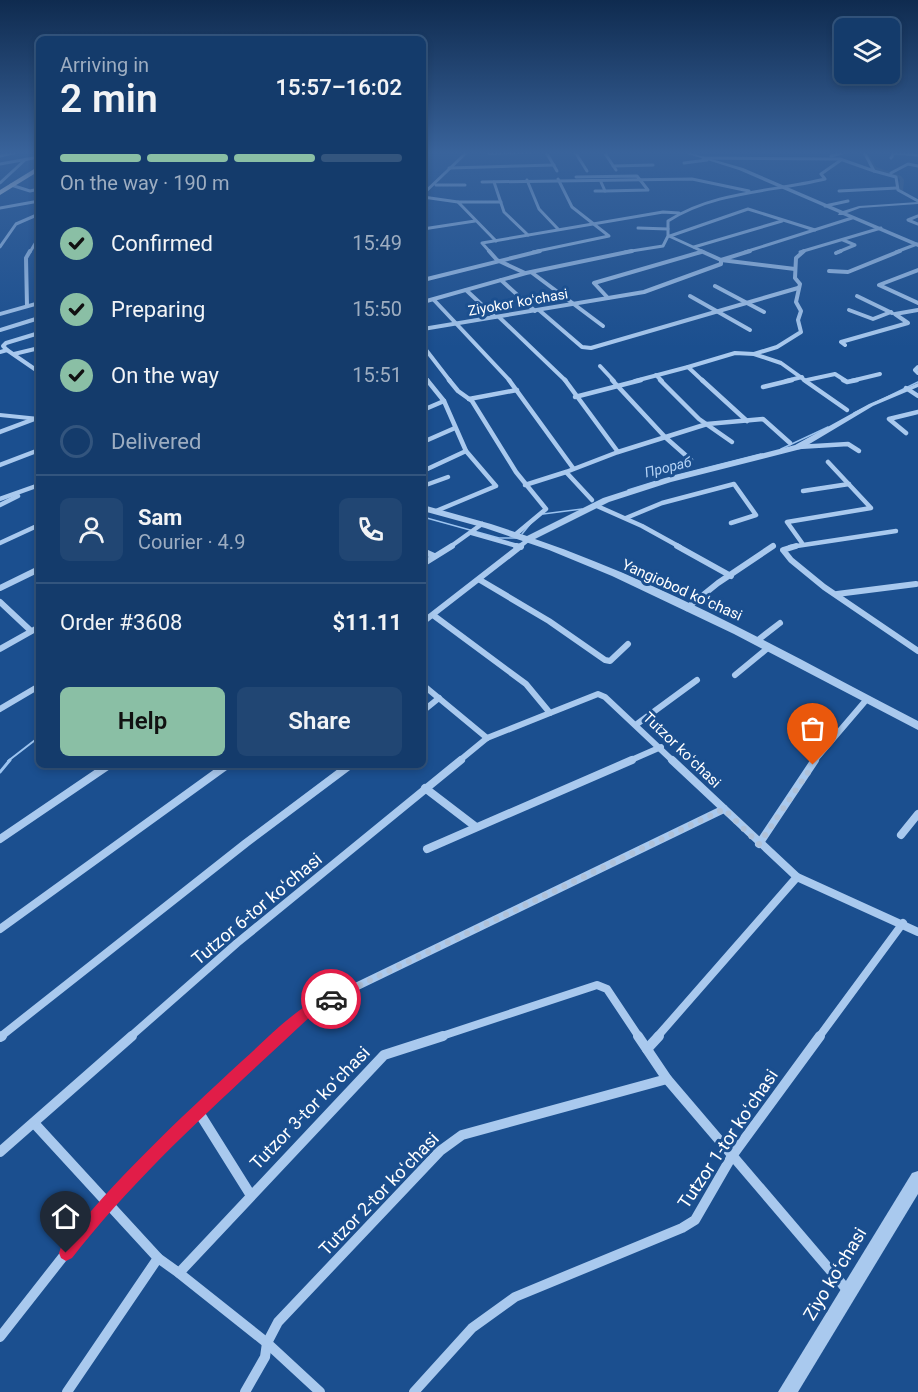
<!DOCTYPE html>
<html lang="en">
<head>
<meta charset="utf-8">
<style>
  body { margin:0; font-family:Roboto,sans-serif; background:#214673; color:#f1f3f6; height:100vh; display:flex; flex-direction:column; font-size:22px; white-space:nowrap }
  * { box-sizing:border-box; margin:0 }
  p { font-size:20px; color:#9dadc1 }
  .icon { flex:none; width:33px; height:33px; fill:none; stroke:currentColor; stroke-width:2; stroke-linecap:round; stroke-linejoin:round }
  .map { position:relative; flex:1; overflow:hidden }
  .details { position:absolute; left:36px; top:36px; width:390px; height:732px; display:flex; flex-direction:column; background:#143b6b; border-radius:9px; box-shadow:0 3px 9px #0003,0 0 0 2px #33557e }
  .details>* { flex:none }
  .tools { position:absolute; left:834px; top:18px; display:grid; gap:12px }
  .tools a { display:grid; place-items:center; width:66px; height:66px; border-radius:9px; background:#143b6b; box-shadow:0 3px 9px #0003,0 0 0 2px #33557e; font-size:30px }
  .pin { position:absolute; display:grid; place-items:center; width:51px; height:51px; color:#fff; margin:-62px -26px; border-radius:50% 50% 50% 0; rotate:-45deg; box-shadow:0 0 6px #0007 }
  .pin .icon { rotate:45deg }
  .courier { position:absolute; display:grid; place-items:center; width:60px; height:60px; margin:-30px; border:4px solid #e11d48; border-radius:50%; background:#fff; color:#222; box-shadow:0 2px 8px #0007 }
  .overview em { font-style:normal; font-weight:600 }
  .overview div { display:flex; flex-direction:column-reverse }
  .overview { display:flex; align-items:center; justify-content:space-between; height:102px; padding:0 24px }
  h1 { font-size:39px; font-weight:600; line-height:45px }
  .bar { display:grid; grid-template-columns:repeat(4,1fr); gap:9px 6px; align-content:center; height:72px; padding:0 24px }
  .bar i { height:8px; border-radius:4px; background:#33557e }
  .bar .active { background:#8abfa5 }
  .bar p { grid-column:span 4 }
  .line { display:flex; align-items:center; gap:15px; padding:0 24px; border-top:2px solid #33557e }
  .line div { flex:1 }
  .round { display:grid; place-items:center; flex:none; width:63px; height:63px; border-radius:9px; background:#214673 }
  ol { padding:0 24px; list-style:none }
  li { display:flex; align-items:center; gap:18px; height:66px }
  li p { margin-inline-start:auto }
  li .icon { padding:6px; border-radius:50%; background:#8abfa5; color:#111; stroke-width:4 }
  li:last-child { color:#9dadc1 }
  li i { width:33px; height:33px; border:3px solid #33557e; border-radius:50% }
  .primary-button { display:flex; gap:12px; margin-top:auto; padding:12px 24px }
  .primary-button a { flex:1; height:69px; border-radius:9px; background:#8abfa5; color:#111; font-size:24px; font-weight:600; line-height:69px; text-align:center }
  .primary-button a+a { background:#214673; color:#f1f3f6 }
  .map>svg:first-child { display:block }
  .lines { fill:none; stroke-linecap:round; stroke-linejoin:round }
  .stream-far2 { stroke:#9cc4f0; stroke-width:1.5 }
  .stream-far1 { stroke:#9cc4f0; stroke-width:2 }
  .stream { stroke:#9cc4f0; stroke-width:3 }
  .canal { fill:#3c6290; fill-rule:evenodd }
  .minor-far5 { stroke:#a9c9ee; stroke-width:3 }
  .minor-far4 { stroke:#a9c9ee; stroke-width:4 }
  .minor-far3 { stroke:#a9c9ee; stroke-width:4.5 }
  .minor-far2 { stroke:#a9c9ee; stroke-width:6 }
  .minor-far1 { stroke:#a9c9ee; stroke-width:8 }
  .minor { stroke:#a9c9ee; stroke-width:10 }
  .tertiary { fill:#a9c9ee; fill-rule:evenodd }
  .trunk { fill:#f8faff; fill-rule:evenodd }
  .route { fill:#e11d48 }
  .done { stroke:#afc1d8; stroke-width:6; stroke-dasharray:0 10.8 }
  .labels { text-anchor:middle; stroke-width:6; stroke-linejoin:round; paint-order:stroke }
  .far-street-label { font-size:14px; fill:#fff; stroke:#1b4f8f }
  .far-water-label { font-size:14px; font-style:italic; fill:#b5d3f5; stroke:#1b4f8f }
  .street-label { font-size:15px; fill:#fff; stroke:#1b4f8f }
  .near-street-label { font-size:18px; fill:#fff; stroke:#1b4f8f }
</style>
</head>
<body>
<div class="map">
<svg width="918" height="1392" viewBox="0 0 918 1392">
  <rect width="100%" height="100%" fill="#1b4f8f"/>
  <g class="lines">
    <g class="stream-far2">
      <path d="M854,413L918,382"/>
      <path d="M781,449L828,427"/>
      <path d="M674,476L761,454"/>
      <path d="M628,490L657,481"/>
      <path d="M543,514L582,509"/>
      <path d="M423,517L499,538H517"/>
      <path d="M522,534L531,523"/>
    </g>
    <path class="stream-far1" d="M8,761L39,737"/>
    <path class="stream" d="M0,772L10,760"/>
    <path class="canal" d="M865,152H867L876,167L901,176L904,180L903,191L909,194V196H907L899,191L900,180L899,178L874,169Z"/>
    <g class="minor-far5">
      <path d="M546,152L557,171"/>
      <path d="M575,152L587,171"/>
      <path d="M604,152L616,170"/>
      <path d="M864,152L874,171L896,177L898,190L918,201"/>
      <path d="M489,153L541,152"/>
      <path d="M0,156L17,152"/>
      <path d="M831,156L845,152"/>
      <path d="M703,158L839,159"/>
      <path d="M891,158L894,153L918,155"/>
      <path d="M840,159L874,171"/>
      <path d="M684,163L707,160"/>
      <path d="M0,164L39,157"/>
      <path d="M613,166L653,165"/>
      <path d="M449,168L554,165"/>
      <path d="M891,173L908,164L918,166"/>
      <path d="M576,177L637,176L648,190L605,191L601,182"/>
      <path d="M527,180L539,209L558,229"/>
      <path d="M482,182L692,179L749,191"/>
      <path d="M494,182L504,212L528,235"/>
      <path d="M0,183L26,159"/>
      <path d="M11,185L30,191L39,189"/>
      <path d="M436,185H465"/>
      <path d="M595,191H605"/>
      <path d="M839,191L897,188"/>
      <path d="M423,194L467,152"/>
      <path d="M423,197L458,202"/>
      <path d="M825,206L848,201"/>
      <path d="M0,208L39,201"/>
      <path d="M918,216L908,220L918,224"/>
      <path d="M638,228L668,229"/>
      <path d="M423,229L475,221"/>
      <path d="M669,236L704,252"/>
      <path d="M670,236L748,209L815,230"/>
      <path d="M496,241L458,202H501"/>
      <path d="M0,247L16,224L39,214"/>
      <path d="M694,247L782,221"/>
      <path d="M30,252L39,237"/>
      <path d="M490,252L482,243L663,212L679,213"/>
      <path d="M533,252L609,236L572,207L558,179"/>
      <path d="M625,252L663,246L668,236V221C715,191 772,192 825,179L821,174L841,160"/>
      <path d="M745,252L852,218"/>
      <path d="M800,252L881,228"/>
      <path d="M838,252L855,245L843,240"/>
      <path d="M896,252L917,244"/>
    </g>
    <g class="minor-far4">
      <path d="M489,251L497,260L525,273"/>
      <path d="M701,251L721,260L795,269"/>
      <path d="M804,251L796,258L795,278L800,284L796,302L801,311L798,320L801,332L777,347L754,354L781,363L806,381"/>
      <path d="M836,253L841,251"/>
      <path d="M721,260L750,251"/>
      <path d="M918,270L879,285L918,303"/>
      <path d="M829,271L848,272L900,251"/>
      <path d="M531,272L603,326"/>
      <path d="M423,280L540,251"/>
      <path d="M501,280L535,311"/>
      <path d="M715,286L764,312"/>
      <path d="M466,290L495,317"/>
      <path d="M690,296L750,330"/>
      <path d="M857,296L892,313"/>
      <path d="M608,298L594,283L701,252"/>
      <path d="M434,300L510,381"/>
      <path d="M423,302L526,273L632,251"/>
      <path d="M27,306L26,258L30,251"/>
      <path d="M539,310L582,347L591,348L798,288"/>
      <path d="M849,310L873,319L891,312"/>
      <path d="M499,317L566,381"/>
      <path d="M423,329L644,292L721,264V260"/>
      <path d="M0,330L39,318"/>
      <path d="M845,345L841,342L908,323L895,314L918,310"/>
      <path d="M423,346L450,381"/>
      <path d="M7,350L3,346L6,343L39,333"/>
      <path d="M0,352L7,350L39,372"/>
      <path d="M14,354L39,348"/>
      <path d="M600,366L614,381"/>
      <path d="M688,367L735,353L754,354"/>
      <path d="M918,367L915,370L918,373"/>
      <path d="M423,375L428,381"/>
      <path d="M656,375L662,381"/>
      <path d="M807,380L835,374L846,381"/>
      <path d="M635,381L688,367L703,381"/>
      <path d="M786,381L802,377"/>
      <path d="M851,381L880,374"/>
    </g>
    <g class="minor-far3">
      <path d="M427,380L444,401L466,451L496,486L436,511"/>
      <path d="M449,380L458,391L472,401L516,472L546,509L516,534"/>
      <path d="M509,380L573,468"/>
      <path d="M565,380L618,452L707,424L763,419L790,443"/>
      <path d="M612,380L665,437L691,460"/>
      <path d="M660,380L699,419L732,442"/>
      <path d="M702,380L747,421"/>
      <path d="M804,380L847,410"/>
      <path d="M843,380L847,382L857,380"/>
      <path d="M763,387L792,380"/>
      <path d="M906,388L918,396"/>
      <path d="M575,397L641,380"/>
      <path d="M469,399L517,390"/>
      <path d="M423,410L444,401"/>
      <path d="M0,432L37,418"/>
      <path d="M906,433L889,419L918,412"/>
      <path d="M423,442L455,428"/>
      <path d="M798,447L848,444L859,451"/>
      <path d="M0,465L39,450"/>
      <path d="M423,471L466,451"/>
      <path d="M525,485L566,472"/>
      <path d="M423,486L448,477"/>
      <path d="M803,491L849,484"/>
      <path d="M0,499L39,485"/>
      <path d="M592,500L566,472L618,452"/>
      <path d="M0,505L18,496"/>
      <path d="M597,506L642,526L680,547"/>
      <path d="M626,518L662,503L734,484L756,515L731,523"/>
      <path d="M472,533L521,547"/>
      <path d="M0,543L39,525"/>
      <path d="M802,543L787,522L871,508L828,462"/>
      <path d="M450,547L482,524"/>
      <path d="M519,547L529,539"/>
      <path d="M790,547L896,531"/>
    </g>
    <g class="minor-far2">
      <path d="M516,546L521,547"/>
      <path d="M677,546L731,576"/>
      <path d="M796,546L783,550L791,560L824,587L918,651"/>
      <path d="M423,551L434,556"/>
      <path d="M423,564L452,546"/>
      <path d="M480,580L549,621L605,660L610,661L628,644"/>
      <path d="M0,588L39,569"/>
      <path d="M837,594L916,584"/>
      <path d="M0,602L31,631"/>
      <path d="M687,608L718,583L773,546"/>
      <path d="M433,615L526,684L550,713L598,694L605,697L673,761"/>
      <path d="M423,622L521,546"/>
      <path d="M758,640L780,623"/>
      <path d="M0,649L39,627"/>
      <path d="M735,675L769,647"/>
      <path d="M423,685L487,738"/>
      <path d="M0,709L39,686"/>
      <path d="M423,711L439,698"/>
      <path d="M637,724L697,680"/>
      <path d="M459,761L487,738L550,713"/>
      <path d="M629,761L661,747"/>
      <path d="M814,761L867,699"/>
    </g>
    <g class="minor-far1">
      <path d="M672,760L797,877L918,932"/>
      <path d="M425,788L476,827"/>
      <path d="M901,835L918,814"/>
      <path d="M0,839L109,765"/>
      <path d="M759,844L815,760"/>
      <path d="M427,849L632,760"/>
      <path d="M0,929L227,765"/>
      <path d="M0,1037L246,843L350,765"/>
      <path d="M130,1037L237,943L461,760"/>
      <path d="M279,1037L310,1009L724,809"/>
      <path d="M439,1037L597,985L607,989L639,1037"/>
      <path d="M657,1037L797,877"/>
      <path d="M819,1037L903,923"/>
    </g>
    <g class="minor">
      <path d="M638,1036L667,1079L848,1291"/>
      <path d="M0,1037L2,1036"/>
      <path d="M647,1049L659,1036"/>
      <path d="M198,1111L250,1194"/>
      <path d="M34,1123L158,1258"/>
      <path d="M0,1152L132,1036"/>
      <path d="M179,1273L267,1343L320,1392"/>
      <path d="M0,1337L106,1202L198,1111L281,1036"/>
      <path d="M67,1392L158,1258L179,1273L384,1055L443,1036"/>
      <path d="M245,1392L265,1357L267,1343L278,1322L440,1151L462,1135L667,1079"/>
      <path d="M414,1392L472,1328L515,1297L682,1228L695,1220L732,1156L820,1036"/>
    </g>
    <g class="tertiary">
      <path d="M682,152H687L743,168L843,211L859,206L918,202V204L860,208L847,213L918,243V247L843,215H838L839,213L739,170Z"/>
      <path d="M39,301V305L0,316V312Z"/>
      <path d="M918,383V387L873,406L801,449L671,482L609,502L535,539C669,585 793,656 918,721V730L734,634L612,576L549,550L485,528L423,511V505L491,524L527,536L603,498L665,478L795,445L869,404Z"/>
      <path d="M0,413L39,417V421L0,417Z"/>
      <path d="M918,1171V1194L798,1392H778L912,1173Z"/>
    </g>
    <path class="trunk" d="M39,166V171L0,195V190Z"/>
  </g>
  <linearGradient id="sky" x2="0" y2="1"><stop stop-color="#0f2b4f"/><stop offset="0.44" stop-color="#39639b"/><stop offset="1" stop-color="#39639b" stop-opacity="0"/></linearGradient>
  <rect width="918" height="347" fill="url(#sky)"/>
  <path class="route" d="M331,992L335,994V1003L314,1013C230,1092 143,1167 72,1258L66,1261L61,1258L59,1253L61,1247C115,1179 178,1120 242,1061C270,1036 296,1007 331,992Z"/>
  <g class="lines">
    <path class="done" d="M331,999L724,809L759,844L813,765"/>
  </g>
  <g class="labels">
    <g class="far-street-label">
      <text transform="translate(518 302) rotate(-10)" y="5">Ziyokor koʻchasi</text>
    </g>
    <g class="far-water-label">
      <text transform="translate(668 467) rotate(-14)" y="5">Прораб</text>
    </g>
    <g class="street-label">
      <text transform="translate(682 590) rotate(24)" y="5">Yangiobod koʻchasi</text>
      <text transform="translate(682 750) rotate(44)" y="5">Tutzor koʻchasi</text>
    </g>
    <g class="near-street-label">
      <text transform="translate(257 909) rotate(-40)" y="6">Tutzor 6-tor koʻchasi</text>
      <text transform="translate(310 1108) rotate(-46)" y="6">Tutzor 3-tor koʻchasi</text>
      <text transform="translate(728 1139) rotate(-56)" y="6">Tutzor 1-tor koʻchasi</text>
      <text transform="translate(379 1194) rotate(-46)" y="6">Tutzor 2-tor koʻchasi</text>
      <text transform="translate(835 1274) rotate(-59)" y="6">Ziyo koʻchasi</text>
    </g>
  </g>
</svg>
<div class="tools">
<a><svg class="icon" aria-label="layers" viewBox="0 0 24 24"><path d="M12 4l9 5-9 5-9-5zM3 14l9 5 9-5"/></svg></a>
</div>
<div class="pin" style="left:813px;top:765px;background:#ea580c"><svg class="icon" aria-label="bag" viewBox="0 0 24 24"><path d="M5 8h14l-1 12H6zM9 8a3 3 0 0 1 6 0"/></svg></div>
<div class="pin" style="left:66px;top:1253px;background:#1f2937"><svg class="icon" aria-label="home" viewBox="0 0 24 24"><path d="M3 11l9-7 9 7M6 9v11h12V9"/></svg></div>
<div class="courier" style="left:331px;top:999px"><svg class="icon" aria-label="car" viewBox="0 0 24 24"><path d="M5 17H2v-5l4-1 3-4h7l3 4 3 1v5h-3M9 17h6M6 11h13"/><circle cx="7" cy="17" r="2"/><circle cx="17" cy="17" r="2"/></svg></div>
<section class="details">
<div class="overview"><div><h1>2 min</h1><p>Arriving in</p></div><em>15:57–16:02</em></div>
<div class="bar"><i class="active"></i><i class="active"></i><i class="active"></i><i></i><p>On the way · 190 m</p></div>
<ol>
<li><svg class="icon" aria-label="check" viewBox="0 0 24 24"><path d="M5 12l5 5 9-10"/></svg>Confirmed<p>15:49</p></li>
<li><svg class="icon" aria-label="check" viewBox="0 0 24 24"><path d="M5 12l5 5 9-10"/></svg>Preparing<p>15:50</p></li>
<li><svg class="icon" aria-label="check" viewBox="0 0 24 24"><path d="M5 12l5 5 9-10"/></svg>On the way<p>15:51</p></li>
<li><i></i>Delivered</li>
</ol>
<div class="line" style="height:108px"><a class="round"><svg class="icon" aria-label="person" viewBox="0 0 24 24"><circle cx="12" cy="8" r="4"/><path d="M4 21q1-7 8-7t8 7"/></svg></a><div><b>Sam</b><p>Courier · 4.9</p></div><a class="round"><svg class="icon" aria-label="phone" viewBox="0 0 24 24"><path d="M5 4h4l2 5-3 2q2 4 5 5l2-3 5 2v4C11 20 4 13 5 4z"/></svg></a></div>
<div class="line" style="height:78px"><div>Order #3608</div><b>$11.11</b></div>
<div class="primary-button"><a>Help</a><a>Share</a></div>
</section>
</div>
</body>
</html>
